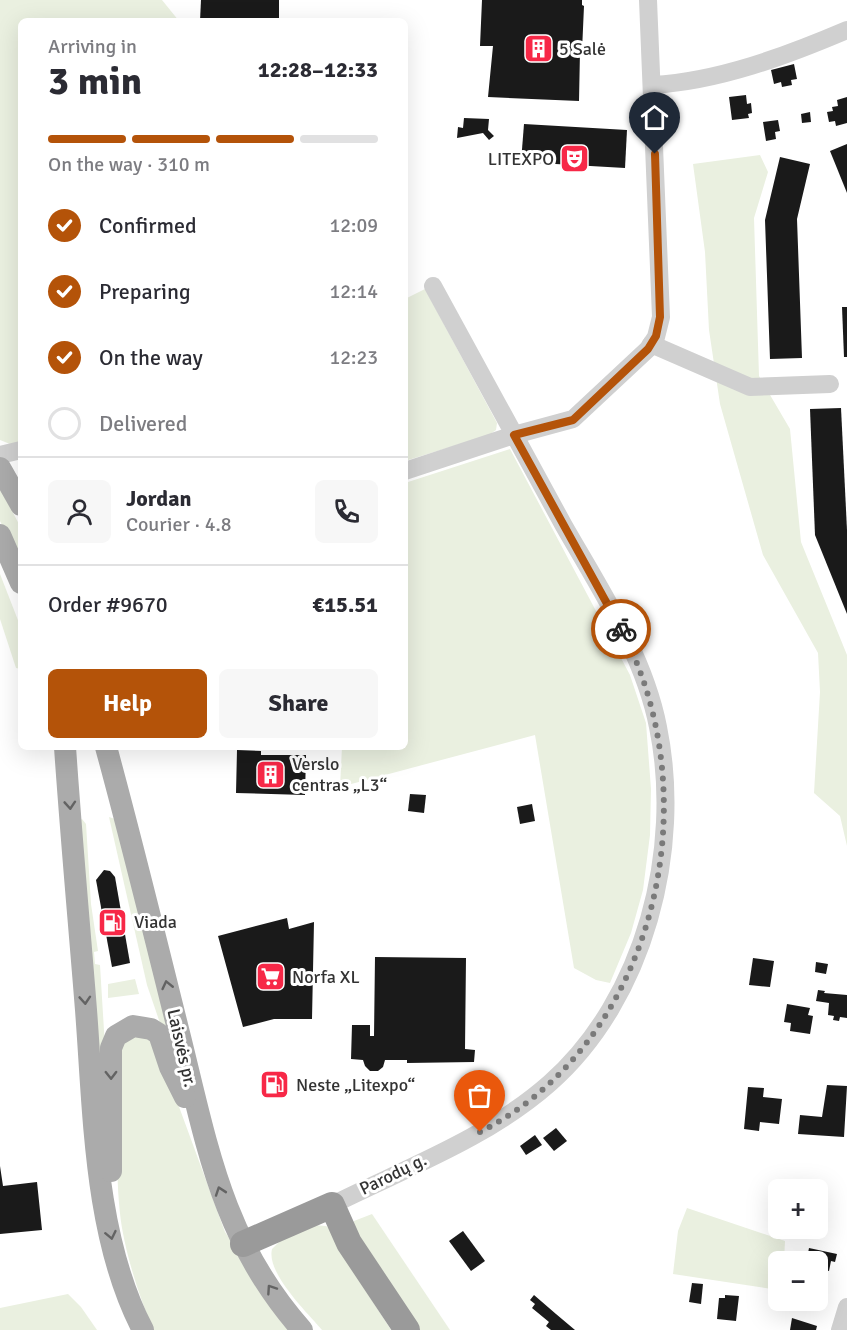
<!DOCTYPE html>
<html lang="en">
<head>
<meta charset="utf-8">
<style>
  body { margin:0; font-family:Signika,sans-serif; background:#f7f7f7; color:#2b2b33; height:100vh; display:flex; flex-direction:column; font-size:22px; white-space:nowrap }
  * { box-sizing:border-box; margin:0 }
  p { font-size:20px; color:#7c7c81 }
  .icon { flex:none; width:33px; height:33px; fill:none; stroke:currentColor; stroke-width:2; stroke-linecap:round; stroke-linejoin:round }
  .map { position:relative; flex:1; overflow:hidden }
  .sheet { position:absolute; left:18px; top:18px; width:390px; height:732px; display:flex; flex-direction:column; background:#fff; border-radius:9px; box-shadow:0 6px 24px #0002 }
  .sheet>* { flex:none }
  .fabs { position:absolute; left:768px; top:1179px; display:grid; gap:12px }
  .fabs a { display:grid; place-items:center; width:60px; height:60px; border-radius:9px; background:#fff; box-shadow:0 6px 24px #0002; font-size:30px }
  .pin { position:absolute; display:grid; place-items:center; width:51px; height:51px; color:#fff; margin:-62px -26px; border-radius:50% 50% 50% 0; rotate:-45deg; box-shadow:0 0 6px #0007 }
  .pin .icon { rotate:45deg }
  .courier { position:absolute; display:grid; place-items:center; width:60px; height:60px; margin:-30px; border:4px solid #b45309; border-radius:50%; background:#fff; color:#222; box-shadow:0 2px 8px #0007 }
  .headline em { font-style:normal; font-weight:700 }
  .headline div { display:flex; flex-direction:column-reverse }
  .headline { display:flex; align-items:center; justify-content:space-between; height:102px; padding:0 30px }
  h1 { font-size:39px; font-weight:700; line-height:45px }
  .bar { display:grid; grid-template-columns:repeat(4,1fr); gap:9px 6px; align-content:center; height:72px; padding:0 30px }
  .bar i { height:8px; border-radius:4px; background:#e1e1e2 }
  .bar .selected { background:#b45309 }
  .bar p { grid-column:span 4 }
  .line { display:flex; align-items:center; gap:15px; padding:0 30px; border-top:2px solid #e1e1e2 }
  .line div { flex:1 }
  .round { display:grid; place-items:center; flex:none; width:63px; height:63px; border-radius:9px; background:#f7f7f7 }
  ol { padding:0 30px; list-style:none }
  li { display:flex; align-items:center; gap:18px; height:66px }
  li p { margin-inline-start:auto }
  li .icon { padding:6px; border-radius:50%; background:#b45309; color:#fff; stroke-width:4 }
  li:last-child { color:#7c7c81 }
  li i { width:33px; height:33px; border:3px solid #e1e1e2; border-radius:50% }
  .button { display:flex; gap:12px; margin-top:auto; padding:12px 30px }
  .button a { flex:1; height:69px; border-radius:9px; background:#b45309; color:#fff; font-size:24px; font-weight:700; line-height:69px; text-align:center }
  .button a+a { background:#f7f7f7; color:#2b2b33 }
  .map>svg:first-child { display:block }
  .green { fill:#eaf0e0 }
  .building { fill:#1a1a1a }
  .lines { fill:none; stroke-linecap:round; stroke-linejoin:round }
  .minor { stroke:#d0d0d0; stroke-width:18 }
  .major { stroke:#ababab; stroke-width:22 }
  .highway { stroke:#9a9a9a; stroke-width:26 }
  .oneway { stroke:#636363 }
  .done { stroke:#7a7a7a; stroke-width:6; stroke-dasharray:0 10.8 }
  .route { stroke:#b45309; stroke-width:8 }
  .labels { text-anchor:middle; stroke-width:6; stroke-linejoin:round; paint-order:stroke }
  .poi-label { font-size:18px; fill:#333; stroke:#fff; text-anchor:start }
  .street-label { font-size:18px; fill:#333; stroke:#fff }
</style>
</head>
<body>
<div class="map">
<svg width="847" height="1330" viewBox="0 0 847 1330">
  <rect width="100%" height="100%" fill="#fff"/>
  <g class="green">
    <path d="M0,0H162L179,21H21V442L10,444L0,440Z"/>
    <path d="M760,155L768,172L754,218L759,376L790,429L801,542L847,655V846L840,816L814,793L820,692L818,653L763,555L720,404L709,330L705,252L693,164Z"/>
    <path d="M425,289L497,423L496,430L489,435L405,461V299Z"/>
    <path d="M510,449L630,675L646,723L651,789L650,835L643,890L631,933L610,983L596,980L574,968L535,735L340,787L342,747H405V483Z"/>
    <path d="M0,488L21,528V564L0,521Z"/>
    <path d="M0,574L21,628V669L16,668L0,619Z"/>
    <path d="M109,817L115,819L177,1064H174L147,985Z"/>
    <path d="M82,819L86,824L91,904L98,951L94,952L95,964L100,965L105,1047L101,1098L79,821Z"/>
    <path d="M135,979L139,994L108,998V984Z"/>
    <path d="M136,1032L156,1044L225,1232L293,1330H153C140,1298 128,1262 122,1228C113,1171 119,1097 122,1038Z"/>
    <path d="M687,1208L785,1241L784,1261L778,1262V1290L673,1274L678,1231Z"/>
    <path d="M372,1214L450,1330H420L379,1273L353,1225L354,1221Z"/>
    <path d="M313,1225L326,1226L335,1233L361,1283L391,1330H322C307,1312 266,1273 272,1249L281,1240Z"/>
    <path d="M68,1294L81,1307L97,1330H0V1308Z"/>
  </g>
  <g class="building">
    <path d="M201,0H279V21H200Z"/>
    <path d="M482,0H582V5L584,6L582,51H580L579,101L488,97L493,46H480Z"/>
    <path d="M794,64L797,79L791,80L792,85L782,87L781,82L774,84L771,70Z"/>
    <path d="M746,95L747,104L751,103L752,113L748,114L749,118L732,120L729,97Z"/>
    <path d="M847,97V123L836,126L835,121L829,122L827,112L833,111L832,107L838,106L837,100Z"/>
    <path d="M810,112L811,122L802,123L801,114Z"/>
    <path d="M464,118L489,119L488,130L494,136L489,140L483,133L457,138L458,127L463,128Z"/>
    <path d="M778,120L780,131L775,132L776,139L766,141L763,122Z"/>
    <path d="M524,124L627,130L625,168L521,162Z"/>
    <path d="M847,144V193L830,151Z"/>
    <path d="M780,157L810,164L797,219L802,358L770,359L765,220Z"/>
    <path d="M842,307H847V357H844Z"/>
    <path d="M841,408L847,530V614L815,535L810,409Z"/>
    <path d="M237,750L261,751V755H306L305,795L236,793Z"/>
    <path d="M410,794L426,795L424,813L408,811Z"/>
    <path d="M532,804L535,821L520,824L517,807Z"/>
    <path d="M104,870L110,871L115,877L130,963L112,967L96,880Z"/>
    <path d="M287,918L289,929L314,922L312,1019H274L243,1027L218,936Z"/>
    <path d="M375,957L466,958L465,1049L475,1050L474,1062L407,1063V1060H385L383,1067L378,1071H370L365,1066L363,1060L351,1059L352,1025H370V1036H374Z"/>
    <path d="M753,958L774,961L770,987L749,985Z"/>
    <path d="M816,962L828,964L826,974L815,972Z"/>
    <path d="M818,990L825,991L824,993L847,995V1018L840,1017L839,1021L833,1020L834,1016L828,1015L829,1003L816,1001Z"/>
    <path d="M787,1004L810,1008L808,1015L813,1016L810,1034L790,1031L791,1023L784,1022Z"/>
    <path d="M261,1075L287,1076V1094L261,1093Z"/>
    <path d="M827,1085L847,1086L844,1137L798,1134L800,1115L822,1117Z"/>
    <path d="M748,1087L764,1088L763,1097L782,1099L779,1124L760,1122L759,1131L744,1129Z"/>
    <path d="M556,1128L567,1141L554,1151L543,1138Z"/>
    <path d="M535,1135L542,1145L526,1155L520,1146Z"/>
    <path d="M0,1166L3,1186L37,1182L42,1230L0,1234Z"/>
    <path d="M463,1231L485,1261L471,1271L449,1241Z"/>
    <path d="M809,1248L837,1254L835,1262L831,1261L829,1271L818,1269V1262H811V1259L807,1258Z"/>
    <path d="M692,1283L703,1284L701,1304L689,1302Z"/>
    <path d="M534,1295L556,1314L575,1330H551L546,1326L549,1322L532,1308L535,1304L530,1300Z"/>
    <path d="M725,1295L739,1296L736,1321L717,1319L719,1298H725Z"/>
    <path d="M792,1318L817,1326L816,1330H790Z"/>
  </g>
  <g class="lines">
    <g class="minor">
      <path d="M653,85C719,81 786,56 847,30"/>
      <path d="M651,344L750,387L830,384"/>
      <path d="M0,455L21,450"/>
      <path d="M405,471L514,435L573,419L648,349L656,337L661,317L648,0"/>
      <path d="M332,1205C406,1168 488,1138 550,1083C645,999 683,849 658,727C644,655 600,589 564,526C520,446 477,366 433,286"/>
      <path d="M840,1330L847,1307"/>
    </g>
    <g class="major">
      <path d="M0,468L21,505"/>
      <path d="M0,535L21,583"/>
      <path d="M65,747C71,835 79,922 86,1010C94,1113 94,1237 143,1330"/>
      <path d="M106,747C132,842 155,937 179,1033C207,1145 222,1240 302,1330"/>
      <path d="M111,1171V1048L116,1036L133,1026L151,1029L159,1034L170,1067L185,1097"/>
    </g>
    <path class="highway" d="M243,1244L332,1205L349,1243L407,1330"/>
  </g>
  <defs><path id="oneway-chevron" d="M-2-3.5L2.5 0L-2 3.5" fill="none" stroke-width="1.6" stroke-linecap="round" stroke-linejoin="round" transform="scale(1.5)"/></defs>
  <g class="oneway">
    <use href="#oneway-chevron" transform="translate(70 805) rotate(86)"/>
    <use href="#oneway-chevron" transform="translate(167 985) rotate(-103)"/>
    <use href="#oneway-chevron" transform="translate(85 1000) rotate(86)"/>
    <use href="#oneway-chevron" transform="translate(111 1075) rotate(89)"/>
    <use href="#oneway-chevron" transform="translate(220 1191) rotate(-109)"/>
    <use href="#oneway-chevron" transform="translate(111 1235) rotate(78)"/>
    <use href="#oneway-chevron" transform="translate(271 1289) rotate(-124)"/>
  </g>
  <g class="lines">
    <path class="done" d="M480,1132C657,1042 711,798 621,629"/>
    <path class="route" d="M621,629L514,435L573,420L648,349L656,336L660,317L655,154"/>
  </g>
  <defs>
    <symbol id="building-square" viewBox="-11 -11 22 22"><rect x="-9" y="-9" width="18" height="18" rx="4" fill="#f72847" stroke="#fff"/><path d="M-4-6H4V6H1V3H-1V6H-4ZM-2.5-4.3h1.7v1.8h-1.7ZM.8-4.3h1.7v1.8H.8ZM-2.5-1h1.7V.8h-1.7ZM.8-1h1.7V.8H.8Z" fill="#fff"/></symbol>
    <symbol id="theatre-square" viewBox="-11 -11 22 22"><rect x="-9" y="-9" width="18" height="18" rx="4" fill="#f72847" stroke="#fff"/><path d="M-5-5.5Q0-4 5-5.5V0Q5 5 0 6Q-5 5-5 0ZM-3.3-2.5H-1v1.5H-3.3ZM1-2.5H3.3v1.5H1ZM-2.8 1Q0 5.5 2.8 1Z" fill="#fff"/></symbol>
    <symbol id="fuel-square" viewBox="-11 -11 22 22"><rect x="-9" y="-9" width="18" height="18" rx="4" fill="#f72847" stroke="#fff"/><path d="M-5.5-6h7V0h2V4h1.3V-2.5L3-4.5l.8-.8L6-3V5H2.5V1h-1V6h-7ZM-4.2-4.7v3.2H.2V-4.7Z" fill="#fff"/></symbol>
    <symbol id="supermarket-square" viewBox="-11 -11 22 22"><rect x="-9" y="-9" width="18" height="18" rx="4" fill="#f72847" stroke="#fff"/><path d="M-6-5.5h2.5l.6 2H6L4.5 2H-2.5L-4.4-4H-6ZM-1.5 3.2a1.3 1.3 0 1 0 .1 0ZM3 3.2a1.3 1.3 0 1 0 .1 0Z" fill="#fff"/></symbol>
  </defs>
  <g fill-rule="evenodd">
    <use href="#building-square" x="522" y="32" width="33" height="33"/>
    <use href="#theatre-square" x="558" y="142" width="33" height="33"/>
    <use href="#building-square" x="254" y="758" width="33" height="33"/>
    <use href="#fuel-square" x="96" y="906" width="33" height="33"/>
    <use href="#supermarket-square" x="254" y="960" width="33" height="33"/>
    <use href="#fuel-square" x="258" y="1068" width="33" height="33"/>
  </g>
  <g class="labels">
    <g class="poi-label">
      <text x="559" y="55">5 Salė</text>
      <text x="554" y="165" text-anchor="end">LITEXPO</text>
      <text x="292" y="770">Verslo<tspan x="292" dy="21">centras „L3“</tspan></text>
      <text x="134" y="928">Viada</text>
      <text x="292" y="983">Norfa XL</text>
      <text x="296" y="1091">Neste „Litexpo“</text>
    </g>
    <g class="street-label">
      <text transform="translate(182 1048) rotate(77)" y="6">Laisvės pr.</text>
      <text transform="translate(393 1174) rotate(-26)" y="6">Parodų g.</text>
    </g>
  </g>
</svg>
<div class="fabs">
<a>+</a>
<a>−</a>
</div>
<div class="pin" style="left:480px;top:1132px;background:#ea580c"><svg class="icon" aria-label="bag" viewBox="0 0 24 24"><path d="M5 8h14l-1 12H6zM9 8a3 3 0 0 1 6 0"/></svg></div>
<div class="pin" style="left:655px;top:154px;background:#1f2937"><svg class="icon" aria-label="home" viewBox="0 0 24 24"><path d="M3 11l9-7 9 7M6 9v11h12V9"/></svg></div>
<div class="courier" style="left:621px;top:629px"><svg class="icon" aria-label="bike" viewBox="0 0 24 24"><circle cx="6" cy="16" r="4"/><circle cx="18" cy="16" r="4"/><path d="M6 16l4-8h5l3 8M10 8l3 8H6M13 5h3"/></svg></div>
<section class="sheet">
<div class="headline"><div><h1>3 min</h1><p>Arriving in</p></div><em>12:28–12:33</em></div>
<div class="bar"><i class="selected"></i><i class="selected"></i><i class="selected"></i><i></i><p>On the way · 310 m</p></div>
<ol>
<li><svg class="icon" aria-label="check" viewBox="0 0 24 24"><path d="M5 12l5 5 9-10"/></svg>Confirmed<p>12:09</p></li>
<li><svg class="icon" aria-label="check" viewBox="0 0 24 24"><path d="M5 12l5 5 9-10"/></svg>Preparing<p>12:14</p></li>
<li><svg class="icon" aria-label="check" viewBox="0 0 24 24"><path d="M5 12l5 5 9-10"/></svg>On the way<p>12:23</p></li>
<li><i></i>Delivered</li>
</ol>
<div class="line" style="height:108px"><a class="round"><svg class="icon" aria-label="person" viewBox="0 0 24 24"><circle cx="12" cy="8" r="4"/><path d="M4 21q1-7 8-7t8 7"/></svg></a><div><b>Jordan</b><p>Courier · 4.8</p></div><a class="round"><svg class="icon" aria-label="phone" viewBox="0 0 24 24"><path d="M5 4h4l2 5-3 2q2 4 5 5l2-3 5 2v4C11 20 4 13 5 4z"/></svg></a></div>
<div class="line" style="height:78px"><div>Order #9670</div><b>€15.51</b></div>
<div class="button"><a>Help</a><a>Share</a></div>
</section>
</div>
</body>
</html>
